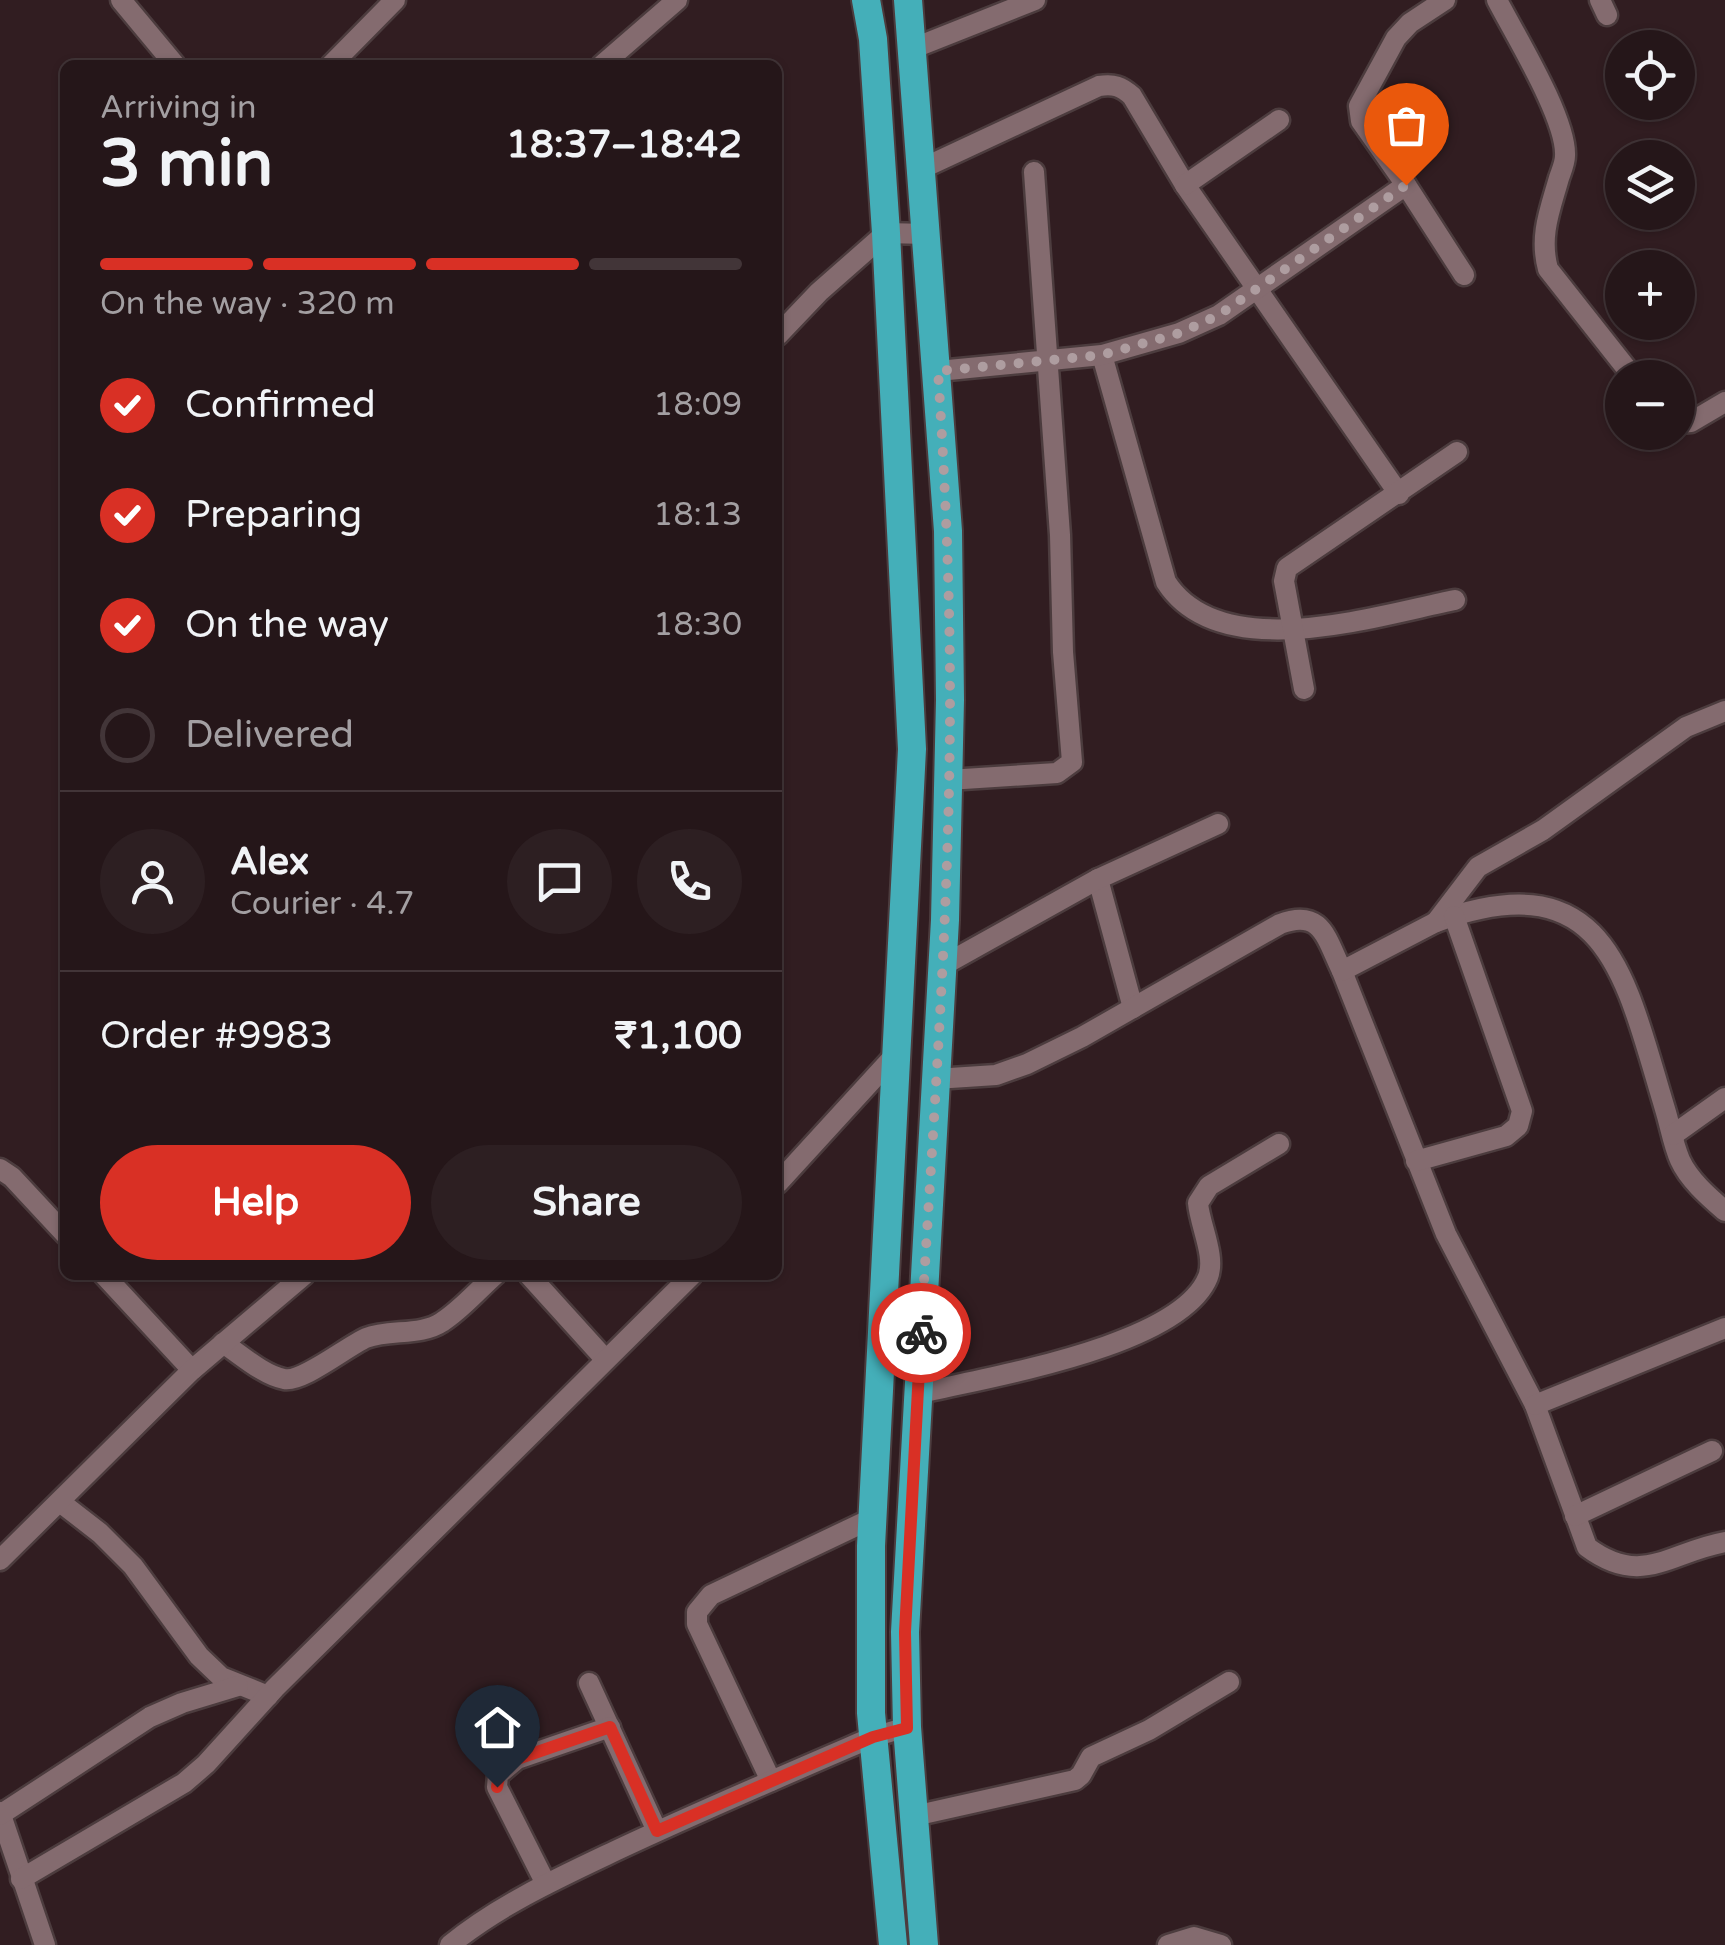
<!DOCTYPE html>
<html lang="en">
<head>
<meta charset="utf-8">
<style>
  body { margin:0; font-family:"Varela Round",sans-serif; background:#2d1f22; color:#f1f3f6; height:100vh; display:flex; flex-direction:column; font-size:38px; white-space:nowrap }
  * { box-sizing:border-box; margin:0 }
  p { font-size:32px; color:#a39fa2 }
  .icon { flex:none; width:55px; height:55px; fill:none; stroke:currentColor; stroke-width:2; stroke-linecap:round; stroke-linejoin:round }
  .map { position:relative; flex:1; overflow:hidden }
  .panel { position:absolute; left:60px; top:60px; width:722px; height:1220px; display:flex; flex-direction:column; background:#251619; border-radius:15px; box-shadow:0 2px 8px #0004,0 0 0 2px #423538 }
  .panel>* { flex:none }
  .controls { position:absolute; left:1605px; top:30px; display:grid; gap:20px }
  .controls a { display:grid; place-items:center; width:90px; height:90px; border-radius:50%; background:#251619; box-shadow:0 2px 8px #0004,0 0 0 2px #423538; font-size:50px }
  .pin { position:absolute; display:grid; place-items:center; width:85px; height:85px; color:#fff; margin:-102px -42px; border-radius:50% 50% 50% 0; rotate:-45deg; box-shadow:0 0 10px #0007 }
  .pin .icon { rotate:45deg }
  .courier { position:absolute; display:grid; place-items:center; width:100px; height:100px; margin:-50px; border:8px solid #d93025; border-radius:50%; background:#fff; color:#222; box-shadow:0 2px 12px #0007 }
  .headline em { font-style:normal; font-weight:800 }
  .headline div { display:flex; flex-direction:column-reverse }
  .headline { display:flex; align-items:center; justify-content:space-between; height:170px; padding:0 40px }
  h1 { font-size:65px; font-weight:800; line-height:75px }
  .bar { display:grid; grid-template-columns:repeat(4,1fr); gap:15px 10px; align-content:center; height:120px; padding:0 40px }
  .bar i { height:12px; border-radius:8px; background:#423538 }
  .bar .active { background:#d93025 }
  .bar p { grid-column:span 4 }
  .line { display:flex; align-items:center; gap:25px; padding:0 40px; border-top:2px solid #423538 }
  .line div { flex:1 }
  .round { display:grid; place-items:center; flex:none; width:105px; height:105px; border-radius:52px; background:#2d1f22 }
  ol { padding:0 40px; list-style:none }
  li { display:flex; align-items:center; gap:30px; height:110px }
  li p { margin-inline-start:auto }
  li .icon { padding:10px; border-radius:50%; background:#d93025; color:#fff; stroke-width:4 }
  li:last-child { color:#a39fa2 }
  li i { width:55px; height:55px; border:5px solid #423538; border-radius:50% }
  .action { display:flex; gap:20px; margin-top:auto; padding:20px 40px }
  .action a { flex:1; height:115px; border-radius:60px; background:#d93025; color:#fff; font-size:40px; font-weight:800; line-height:115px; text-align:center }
  .action a+a { background:#2d1f22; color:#f1f3f6 }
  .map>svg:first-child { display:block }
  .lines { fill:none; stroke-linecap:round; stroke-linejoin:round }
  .minor-casing { stroke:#4c3c3e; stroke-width:25 }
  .highway-casing { stroke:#4c3c3e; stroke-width:32 }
  .minor { stroke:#846b6f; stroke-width:20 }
  .highway { stroke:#44afb9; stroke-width:28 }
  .done { stroke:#ae9da0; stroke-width:10; stroke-dasharray:0 18 }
  .route { stroke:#d93025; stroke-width:12 }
</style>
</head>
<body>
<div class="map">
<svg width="1725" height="1945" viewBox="0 0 1725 1945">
  <rect width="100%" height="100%" fill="#311d21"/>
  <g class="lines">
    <defs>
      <g id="minor">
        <path d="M121,0L175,65"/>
        <path d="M1497,0C1515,35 1567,119 1565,156C1565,163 1561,172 1559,178C1550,210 1539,236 1548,269L1634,378"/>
        <path d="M1600,0L1607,15"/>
        <path d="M914,48L1035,0"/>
        <path d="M331,65L395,0"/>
        <path d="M602,65L677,0"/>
        <path d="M921,169L1099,86C1114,84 1121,86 1132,96L1185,185L1399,494"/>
        <path d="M1185,185L1279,120"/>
        <path d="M1406,185L1464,275"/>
        <path d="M778,335L819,292L886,233L926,234"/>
        <path d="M1102,355L1166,582C1220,666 1375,616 1455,600"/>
        <path d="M938,371L1102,355L1179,333L1219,315L1406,185L1361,121L1359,106L1396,38L1410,23L1445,0"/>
        <path d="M1678,423L1691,422L1725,402"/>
        <path d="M1304,689L1284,581L1287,568L1457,452"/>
        <path d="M948,780L1057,773L1072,762L1063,652L1060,535L1034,172"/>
        <path d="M1098,879L1133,1008"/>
        <path d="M1436,922C1608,859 1625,977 1665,1109C1670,1125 1673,1144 1680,1160C1689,1180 1709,1197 1725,1211"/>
        <path d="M942,966L1098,879L1218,824"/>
        <path d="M1342,971L1446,1234L1535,1405L1587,1547C1642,1588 1669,1552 1725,1542"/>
        <path d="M935,1079L996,1075L1027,1064L1082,1037L1280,924C1322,908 1326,938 1342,971L1436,922L1478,867L1543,830L1686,727L1725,711"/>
        <path d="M1673,1135L1725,1098"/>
        <path d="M1416,1161L1506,1136L1518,1126L1522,1111L1454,916"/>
        <path d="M0,1169L12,1177L65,1234"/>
        <path d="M778,1183L896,1054"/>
        <path d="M104,1275L192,1370"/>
        <path d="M529,1275L605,1359"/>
        <path d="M223,1343C240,1354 263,1375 284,1379C302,1383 346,1347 366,1338C390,1329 421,1336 442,1322C461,1310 478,1290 495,1275"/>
        <path d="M917,1394C986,1377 1180,1347 1208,1277C1216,1256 1200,1226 1198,1203L1209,1186L1279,1144"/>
        <path d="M1535,1405L1725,1328"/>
        <path d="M60,1502L100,1533L133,1566L199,1656L221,1677L268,1696"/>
        <path d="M1575,1516L1712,1451"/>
        <path d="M0,1560L192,1370L304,1275"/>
        <path d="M589,1683L657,1831"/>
        <path d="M771,1781L697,1624V1612L711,1595L873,1518"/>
        <path d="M0,1812L45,1945"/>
        <path d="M0,1815L150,1717L182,1703L238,1686"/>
        <path d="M914,1816L1075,1780L1081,1775L1091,1757L1149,1730L1229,1682"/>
        <path d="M21,1879L184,1783L206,1764L275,1688L692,1275"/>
        <path d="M546,1884L497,1787L498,1775L517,1759L610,1727"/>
        <path d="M450,1945C499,1905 558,1878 615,1851C700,1811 787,1774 873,1737L907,1727"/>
        <path d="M1168,1945L1194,1937L1221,1945"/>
      </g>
      <g id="highway">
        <path d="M866,0L873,39L886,233L912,749L871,1546V1713L893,1945"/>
        <path d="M908,0L948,531L950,700L945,920L905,1632L907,1727L924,1945"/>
      </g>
    </defs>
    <use href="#minor" class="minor-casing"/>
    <use href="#highway" class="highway-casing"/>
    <use href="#minor" class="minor"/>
    <use href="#highway" class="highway"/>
  </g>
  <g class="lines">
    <path class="done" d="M921,1333C933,1121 950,909 950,697C950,588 945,480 938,371L1102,355L1180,333L1219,315L1406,185"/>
    <path class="route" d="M497,1787C499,1772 504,1766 517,1759L610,1727L657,1831L873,1737L907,1728L905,1632L921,1333"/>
  </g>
</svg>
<div class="controls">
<a><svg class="icon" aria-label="locate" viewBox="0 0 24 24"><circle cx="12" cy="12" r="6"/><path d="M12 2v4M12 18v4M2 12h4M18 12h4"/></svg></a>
<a><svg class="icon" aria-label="layers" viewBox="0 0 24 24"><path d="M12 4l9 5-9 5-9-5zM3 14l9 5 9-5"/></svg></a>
<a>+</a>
<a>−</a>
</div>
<div class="pin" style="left:1406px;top:185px;background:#ea580c"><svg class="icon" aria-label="bag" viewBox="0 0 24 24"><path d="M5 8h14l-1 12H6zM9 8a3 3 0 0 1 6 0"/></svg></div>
<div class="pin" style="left:497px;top:1787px;background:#1f2937"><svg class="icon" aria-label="home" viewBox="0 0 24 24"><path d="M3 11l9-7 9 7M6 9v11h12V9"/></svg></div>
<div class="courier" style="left:921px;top:1333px"><svg class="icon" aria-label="bike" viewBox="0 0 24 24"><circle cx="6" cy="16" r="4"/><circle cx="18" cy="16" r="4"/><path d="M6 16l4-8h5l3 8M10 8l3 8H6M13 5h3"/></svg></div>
<section class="panel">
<div class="headline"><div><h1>3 min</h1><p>Arriving in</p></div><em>18:37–18:42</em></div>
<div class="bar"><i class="active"></i><i class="active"></i><i class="active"></i><i></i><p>On the way · 320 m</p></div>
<ol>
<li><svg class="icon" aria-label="check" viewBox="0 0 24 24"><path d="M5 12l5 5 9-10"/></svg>Confirmed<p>18:09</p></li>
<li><svg class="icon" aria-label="check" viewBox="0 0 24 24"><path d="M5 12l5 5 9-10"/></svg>Preparing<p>18:13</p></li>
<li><svg class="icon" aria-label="check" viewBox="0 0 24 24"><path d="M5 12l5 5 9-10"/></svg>On the way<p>18:30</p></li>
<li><i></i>Delivered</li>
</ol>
<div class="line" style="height:180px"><a class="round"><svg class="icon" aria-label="person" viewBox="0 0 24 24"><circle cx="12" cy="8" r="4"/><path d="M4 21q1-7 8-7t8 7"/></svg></a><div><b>Alex</b><p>Courier · 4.7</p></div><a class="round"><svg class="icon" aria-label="chat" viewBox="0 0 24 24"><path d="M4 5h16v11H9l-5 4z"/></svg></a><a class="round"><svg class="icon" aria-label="phone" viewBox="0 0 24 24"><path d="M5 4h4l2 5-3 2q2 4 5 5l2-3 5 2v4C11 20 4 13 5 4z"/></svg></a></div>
<div class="line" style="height:130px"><div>Order #9983</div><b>₹1,100</b></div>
<div class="action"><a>Help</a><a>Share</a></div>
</section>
</div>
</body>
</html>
